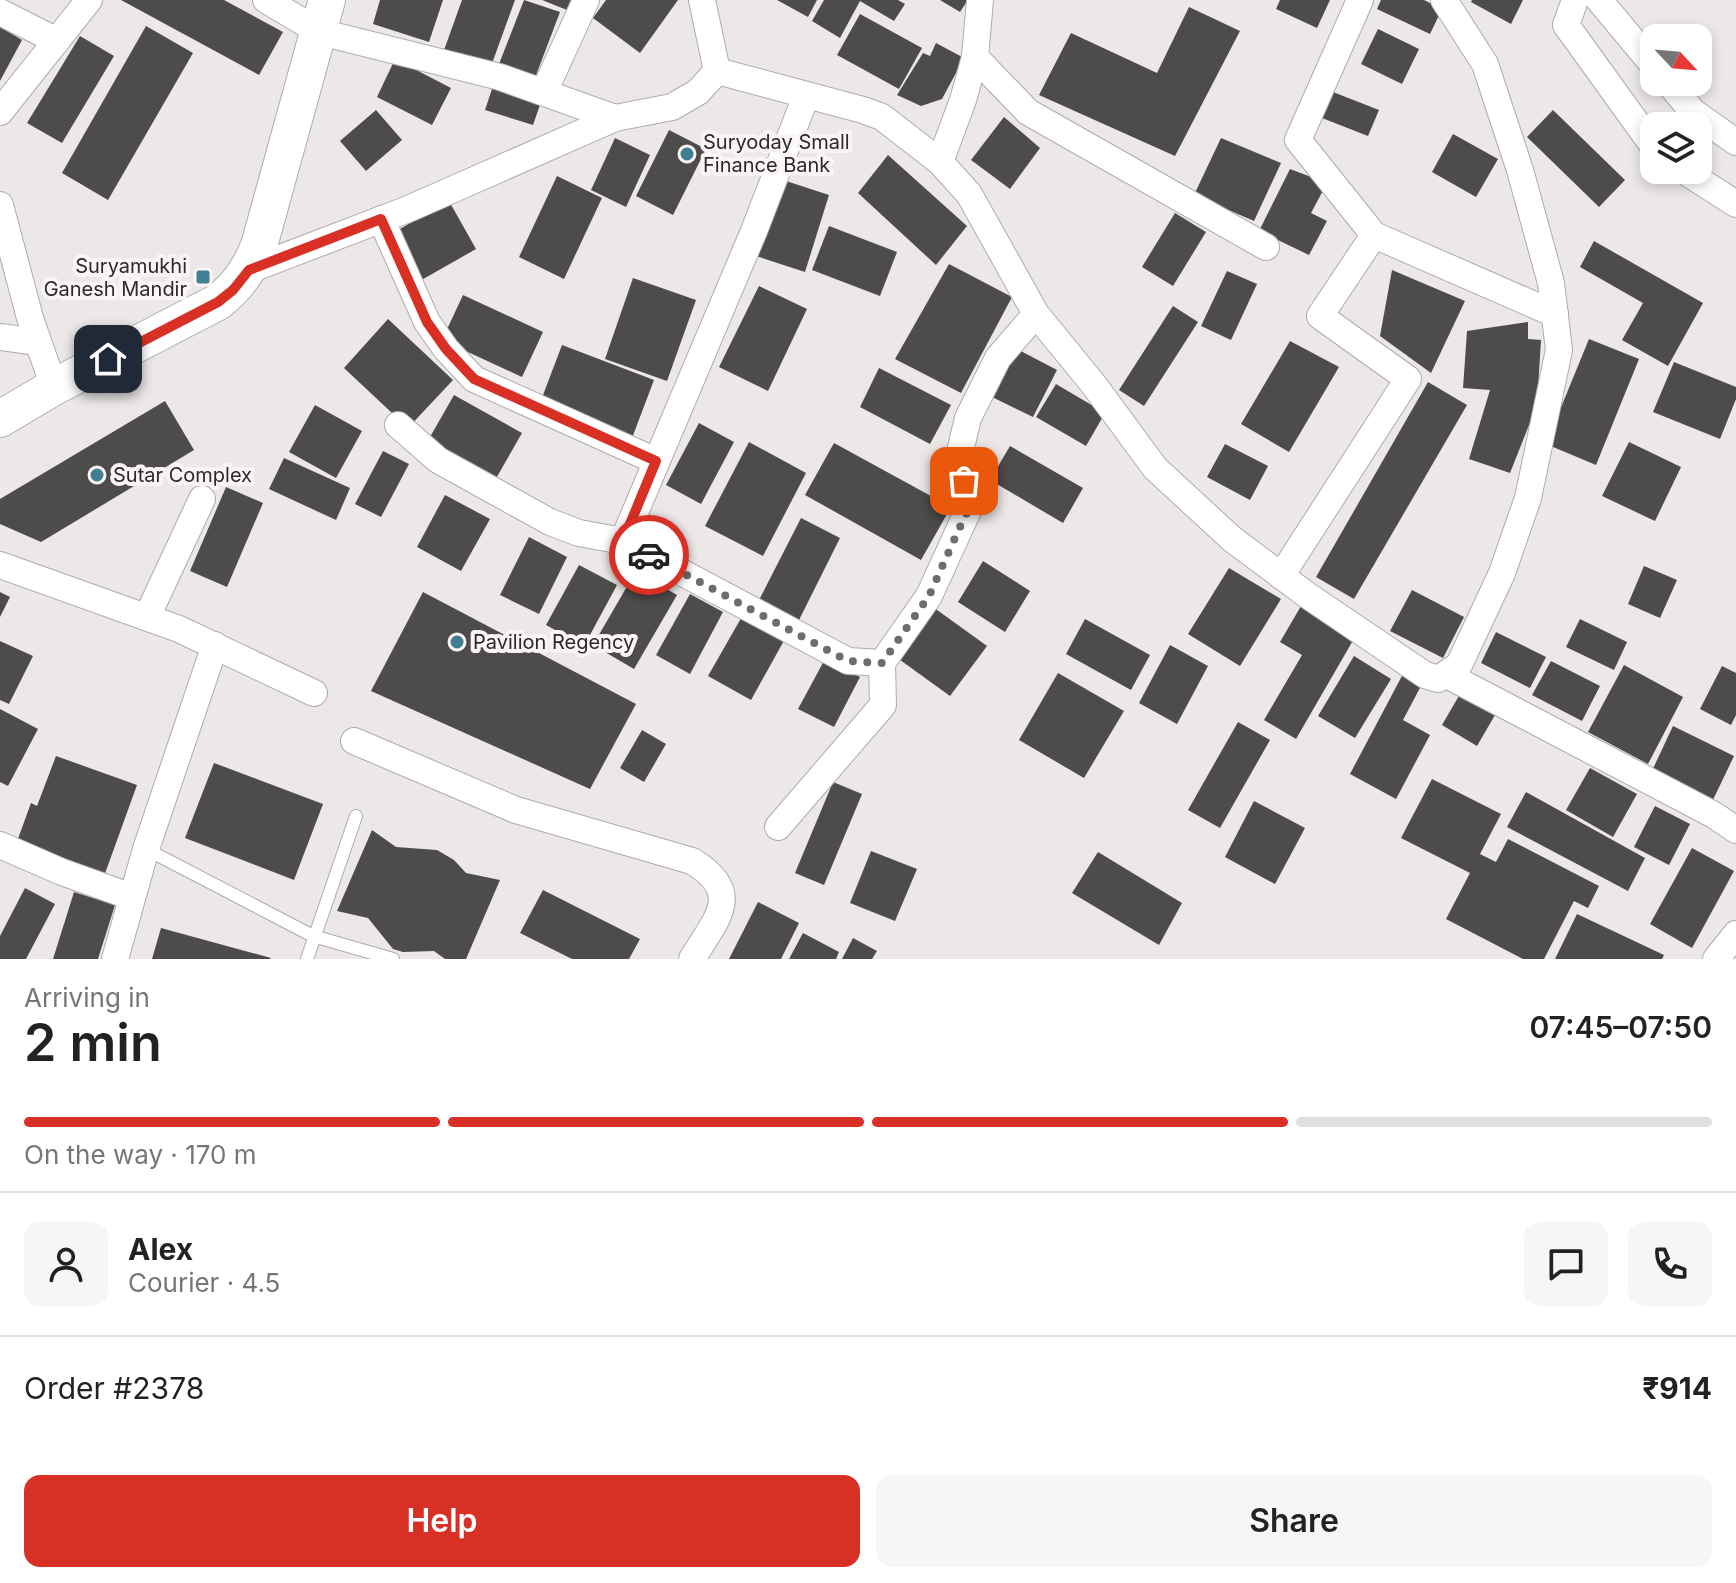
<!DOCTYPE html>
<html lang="en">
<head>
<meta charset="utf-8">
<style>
  body { margin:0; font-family:Inter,sans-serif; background:#f6f6f6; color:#222; height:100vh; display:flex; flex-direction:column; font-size:30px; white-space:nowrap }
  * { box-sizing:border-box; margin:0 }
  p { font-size:26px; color:#767676 }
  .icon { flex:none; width:44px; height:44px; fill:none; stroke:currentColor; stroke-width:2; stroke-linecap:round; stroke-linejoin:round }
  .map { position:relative; height:959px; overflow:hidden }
  .side { display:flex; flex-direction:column; background:#fff; flex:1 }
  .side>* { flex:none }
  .needle { width:52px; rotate:116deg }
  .controls { position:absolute; left:1640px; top:24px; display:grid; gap:16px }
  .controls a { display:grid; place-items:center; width:72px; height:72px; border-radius:16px; background:#fff; box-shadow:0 4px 12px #0003; font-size:40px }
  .pin { position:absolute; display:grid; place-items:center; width:68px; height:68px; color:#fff; margin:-34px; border-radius:16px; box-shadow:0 4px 12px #0006 }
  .courier { position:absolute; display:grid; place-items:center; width:80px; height:80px; margin:-40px; border:6px solid #d93025; border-radius:50%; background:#fff; color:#222; box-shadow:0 2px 10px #0007 }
  .head em { font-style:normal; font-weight:600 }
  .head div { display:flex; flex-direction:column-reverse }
  .head { display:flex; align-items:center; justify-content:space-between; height:136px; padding:0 24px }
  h1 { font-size:52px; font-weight:600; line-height:60px }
  .bar { display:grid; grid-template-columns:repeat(4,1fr); gap:12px 8px; align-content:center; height:96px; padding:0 24px }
  .bar i { height:10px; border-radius:6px; background:#e0e0e0 }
  .bar .active { background:#d93025 }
  .bar p { grid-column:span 4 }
  .line { display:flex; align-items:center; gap:20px; padding:0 24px; border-top:2px solid #e0e0e0 }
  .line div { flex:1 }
  .round { display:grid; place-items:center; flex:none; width:84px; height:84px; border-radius:16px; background:#f6f6f6 }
  .button { display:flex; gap:16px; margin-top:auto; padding:16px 24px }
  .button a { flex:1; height:92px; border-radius:16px; background:#d93025; color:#fff; font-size:32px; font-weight:600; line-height:92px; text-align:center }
  .button a+a { background:#f6f6f6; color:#222 }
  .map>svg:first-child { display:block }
  .building { fill:#4e4b4b }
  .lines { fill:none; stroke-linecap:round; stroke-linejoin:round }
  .service-casing { stroke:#afabab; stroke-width:14 }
  .minor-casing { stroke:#afabab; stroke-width:28 }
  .secondary-casing { stroke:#afabab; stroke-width:38 }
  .service { stroke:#fff; stroke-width:12 }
  .minor { stroke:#fff; stroke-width:26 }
  .secondary { stroke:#fff; stroke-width:36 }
  .done { stroke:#6f6c6c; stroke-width:8; stroke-dasharray:0 14.4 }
  .route { stroke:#d93025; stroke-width:10 }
  .poi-dot { fill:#407e93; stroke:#f9f5f5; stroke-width:3 }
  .labels { text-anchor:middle; stroke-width:8; stroke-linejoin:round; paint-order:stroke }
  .poi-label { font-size:20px; fill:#2b2929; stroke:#f9f5f5; text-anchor:start }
</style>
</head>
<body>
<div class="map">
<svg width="1736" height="959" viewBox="0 0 1736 959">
  <rect width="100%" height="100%" fill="#ece8e8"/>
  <g class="building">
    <path d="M121,0H224L283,32L259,75Z"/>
    <path d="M380,0H443L429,42L373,24Z"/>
    <path d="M462,0H515L490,69L443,53Z"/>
    <path d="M524,0L560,12L535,78L499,64Z"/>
    <path d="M542,0H583L577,14Z"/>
    <path d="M606,0H678L640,53L593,18Z"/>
    <path d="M777,0H817L808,17Z"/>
    <path d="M824,0H898L905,4L894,21L860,1L840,38L812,21Z"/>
    <path d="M940,0H968L960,12Z"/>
    <path d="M1280,0H1330L1317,28L1276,9Z"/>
    <path d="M1381,0H1424L1442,9L1430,34L1377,9Z"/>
    <path d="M1472,0H1523L1511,24L1471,2Z"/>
    <path d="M1189,7L1240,31L1175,156L1039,95L1071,33L1157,73Z"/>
    <path d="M860,14L922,48L899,89L837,55Z"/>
    <path d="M146,26L193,53L108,200L62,173Z"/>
    <path d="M0,27L22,40L0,81Z"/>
    <path d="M1378,29L1419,49L1402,84L1361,64Z"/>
    <path d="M80,36L114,56L62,143L27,123Z"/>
    <path d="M936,43L964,58L942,99L921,106L897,95L923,53L930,56Z"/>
    <path d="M395,59L451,88L432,125L377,97Z"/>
    <path d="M494,83L542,99L533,125L485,110Z"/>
    <path d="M1333,92L1379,110L1368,136L1322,118Z"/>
    <path d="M376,110L402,140L366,171L340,141Z"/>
    <path d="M1553,110L1625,180L1599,207L1527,137Z"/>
    <path d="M1004,117L1040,148L1010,189L971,160Z"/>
    <path d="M669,130L706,149L673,215L636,196Z"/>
    <path d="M1453,134L1498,159L1476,197L1432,172Z"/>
    <path d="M615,138L650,155L626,207L591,190Z"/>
    <path d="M1221,138L1281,163L1254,221L1194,195Z"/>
    <path d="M888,155L967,226L936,265L858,193Z"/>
    <path d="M1290,169L1327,183L1311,213L1327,221L1309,255L1259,231Z"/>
    <path d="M557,176L602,198L564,279L519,257Z"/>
    <path d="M780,179L829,195L805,272L756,256Z"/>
    <path d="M449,201L476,249L418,282L391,234Z"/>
    <path d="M1175,213L1206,232L1173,286L1142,267Z"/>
    <path d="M829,226L897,252L880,296L812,270Z"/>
    <path d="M1594,241L1703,303L1668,366L1622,340L1643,303L1580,267Z"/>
    <path d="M949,264L1012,297L961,393L895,359Z"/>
    <path d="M1392,270L1465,301L1431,373L1380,336Z"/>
    <path d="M1227,271L1257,284L1231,340L1201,326Z"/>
    <path d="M633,278L696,300L667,381L605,359Z"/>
    <path d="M759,286L807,309L768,391L719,367Z"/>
    <path d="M463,295L543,332L522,377L442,340Z"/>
    <path d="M1173,306L1198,322L1144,406L1119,390Z"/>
    <path d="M388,319L453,380L408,428L344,368Z"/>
    <path d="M1528,322V339L1541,340L1537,405L1510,473L1469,459L1490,390L1463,388L1467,331Z"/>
    <path d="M1589,339L1639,359L1596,465L1546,444Z"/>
    <path d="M1290,341L1339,367L1289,452L1241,424Z"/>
    <path d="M562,345L654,380L632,438L540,403Z"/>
    <path d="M1015,348L1057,370L1033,417L990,396Z"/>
    <path d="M1674,362L1736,387V399L1720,439L1653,412Z"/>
    <path d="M879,368L951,405L930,444L860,407Z"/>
    <path d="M1428,382L1467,405L1354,599L1316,577Z"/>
    <path d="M1056,384L1105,413L1086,446L1036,417Z"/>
    <path d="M454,395L522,433L494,482L426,444Z"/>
    <path d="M165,401L194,450L41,542L0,524V499Z"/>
    <path d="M315,405L362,431L336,478L289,452Z"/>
    <path d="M699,423L734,442L701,504L666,485Z"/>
    <path d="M749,442L806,473L763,556L705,526Z"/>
    <path d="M1629,442L1681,467L1655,521L1602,496Z"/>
    <path d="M834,443L951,507L921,560L805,495Z"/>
    <path d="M1225,444L1268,466L1250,500L1207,477Z"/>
    <path d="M1010,446L1083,488L1063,523L990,480Z"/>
    <path d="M383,451L409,464L381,517L355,504Z"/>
    <path d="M284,458L350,488L336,520L269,489Z"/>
    <path d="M226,487L263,503L227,587L190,571Z"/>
    <path d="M445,495L490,519L461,571L417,547Z"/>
    <path d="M801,518L840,538L796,626L756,606Z"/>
    <path d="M529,537L567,557L539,614L500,595Z"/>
    <path d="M983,561L1030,591L1005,632L958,602Z"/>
    <path d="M579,565L617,585L584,646L546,625Z"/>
    <path d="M1644,566L1677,580L1660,618L1628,604Z"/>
    <path d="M1229,568L1281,599L1240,666L1188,634Z"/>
    <path d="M636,571L677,595L634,669L593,645Z"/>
    <path d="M1412,590L1464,617L1443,658L1390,631Z"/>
    <path d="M0,592L10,597L0,617Z"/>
    <path d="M423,592L636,704L590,789L371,691Z"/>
    <path d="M690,594L723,612L690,674L656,655Z"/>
    <path d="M1301,606L1355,637L1296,739L1264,720L1302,655L1280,642Z"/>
    <path d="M933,607L987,646L950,696L896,657Z"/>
    <path d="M744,613L786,637L751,700L708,676Z"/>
    <path d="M1085,619L1150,655L1131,690L1066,654Z"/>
    <path d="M1580,619L1627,642L1614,670L1566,647Z"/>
    <path d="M1496,632L1546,657L1530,688L1481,663Z"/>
    <path d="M0,641L33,656L9,704L0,700Z"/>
    <path d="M1170,645L1208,666L1177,724L1139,703Z"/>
    <path d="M1354,656L1391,679L1355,738L1318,716Z"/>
    <path d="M825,659L860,677L834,727L798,709Z"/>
    <path d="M1551,661L1600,686L1582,721L1532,695Z"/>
    <path d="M1624,665L1683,697L1648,764L1588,732Z"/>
    <path d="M1722,666L1736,673V715L1731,725L1700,709Z"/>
    <path d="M1058,673L1124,711L1084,778L1019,740Z"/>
    <path d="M1403,674L1422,684L1403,720L1430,735L1396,799L1350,774Z"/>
    <path d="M1460,694L1495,715L1477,746L1442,725Z"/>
    <path d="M0,709L38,729L8,786L0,782Z"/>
    <path d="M1238,722L1270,740L1220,828L1188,810Z"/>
    <path d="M1673,726L1734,756L1711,804L1650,775Z"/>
    <path d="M642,730L666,744L644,782L620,768Z"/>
    <path d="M56,756L137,785L103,879L15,847L31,803L37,806Z"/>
    <path d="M214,763L323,804L294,880L185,838Z"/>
    <path d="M1590,768L1637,794L1613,837L1566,810Z"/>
    <path d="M1432,779L1501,814L1480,854L1496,862L1508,839L1599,886L1588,908L1574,901L1544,959H1523L1446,919L1470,873L1401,838Z"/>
    <path d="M833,782L862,794L824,885L795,873Z"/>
    <path d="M1526,792L1645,858L1628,891L1507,827Z"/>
    <path d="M1254,801L1305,828L1275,884L1225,857Z"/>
    <path d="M1655,806L1690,824L1669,865L1634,847Z"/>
    <path d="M372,830L396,847L437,850L454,860L466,873L500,880L466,959H445L434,951L403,952L393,949L368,918L337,911Z"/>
    <path d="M1692,848L1734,871L1692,948L1650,924Z"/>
    <path d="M871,851L917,869L895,921L850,903Z"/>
    <path d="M1098,852L1182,903L1159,945L1072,893Z"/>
    <path d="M25,888L55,904L26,959H0V936Z"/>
    <path d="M543,890L640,939L629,959H572L520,933Z"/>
    <path d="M74,892L115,905L98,959H53Z"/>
    <path d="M758,902L799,923L781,959H729Z"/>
    <path d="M1577,914L1664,955L1662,959H1555Z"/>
    <path d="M161,928L271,958L270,959H152Z"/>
    <path d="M803,933L839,952L836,959H789Z"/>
    <path d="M853,938L877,951L872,959H842Z"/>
  </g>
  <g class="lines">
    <defs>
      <g id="service">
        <path d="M146,849L313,936L393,959"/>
        <path d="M307,959L356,816"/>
      </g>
      <g id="minor">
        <path d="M266,0L320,32L500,77L615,118"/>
        <path d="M702,0L717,71"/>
        <path d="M1360,0L1298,140L1374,235L1555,314"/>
        <path d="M1575,0L1566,25L1654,147"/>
        <path d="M1599,0L1654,66"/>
        <path d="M0,12L57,41"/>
        <path d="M975,57L1028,112L1266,247"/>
        <path d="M717,71L863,110L882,117L940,162L969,194L1036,314L1094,385L1155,468L1232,539L1307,595L1425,675L1438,679L1459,665L1502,573L1528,498L1559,350L1551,283L1520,170L1485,64L1444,0"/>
        <path d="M1668,82L1693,112L1736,142"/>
        <path d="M544,92L586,0"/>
        <path d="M806,96L754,231L623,541L848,661L882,663L929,596L970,506L959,456L968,418L998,358L1036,314"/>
        <path d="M0,112L89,0"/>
        <path d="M940,162L963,100L975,57L980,0"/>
        <path d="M1683,170L1736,204"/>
        <path d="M0,205L30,318L54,387"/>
        <path d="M381,219L427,322L446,349L474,379L656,461"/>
        <path d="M249,270L406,210L615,118L672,107L698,92L717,71"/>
        <path d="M0,337L38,342"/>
        <path d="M398,425L438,460L550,522L579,533L623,541"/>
        <path d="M0,565L179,629L314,693"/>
        <path d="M1281,576L1408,379L1320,316L1374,235"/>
        <path d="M147,617L202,499"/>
        <path d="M1447,675L1714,815L1736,830"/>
        <path d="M354,741L516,810L692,861C745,893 716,919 692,959"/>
        <path d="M778,827L883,705L882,663"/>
        <path d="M0,845L62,872L132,897"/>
        <path d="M115,959L146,849L215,645"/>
        <path d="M1716,959L1736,934"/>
      </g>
      <path id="secondary" d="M0,419L54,387L218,302C238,286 249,270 259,246L327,0"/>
    </defs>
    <use href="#service" class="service-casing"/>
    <use href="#minor" class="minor-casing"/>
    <use href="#secondary" class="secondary-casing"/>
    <use href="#service" class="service"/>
    <use href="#minor" class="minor"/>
    <use href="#secondary" class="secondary"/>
  </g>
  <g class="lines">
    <path class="done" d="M649,555L848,661L882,663L929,596L959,529L970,506L964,481"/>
    <path class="route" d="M108,359L218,302L233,290L249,270L381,219L427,322L446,349L474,379L656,461L623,541L649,555"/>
  </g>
  <g class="poi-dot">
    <circle cx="687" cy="154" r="8"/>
    <rect x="195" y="269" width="16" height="16" rx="4"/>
    <circle cx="97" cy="475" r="8"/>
    <circle cx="457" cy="642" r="8"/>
  </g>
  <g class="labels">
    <g class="poi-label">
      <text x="703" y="149">Suryoday Small<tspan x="703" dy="23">Finance Bank</tspan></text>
      <text x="187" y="273" text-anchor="end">Suryamukhi<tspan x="187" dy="23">Ganesh Mandir</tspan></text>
      <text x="113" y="482">Sutar Complex</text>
      <text x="473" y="649">Pavilion Regency</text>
    </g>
  </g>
</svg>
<div class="controls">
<a><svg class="needle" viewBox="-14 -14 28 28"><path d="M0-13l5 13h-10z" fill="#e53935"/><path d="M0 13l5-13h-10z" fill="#767676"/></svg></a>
<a><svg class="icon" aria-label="layers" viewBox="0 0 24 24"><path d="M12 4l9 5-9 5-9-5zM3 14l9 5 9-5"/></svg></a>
</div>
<div class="pin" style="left:964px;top:481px;background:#ea580c"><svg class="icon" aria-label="bag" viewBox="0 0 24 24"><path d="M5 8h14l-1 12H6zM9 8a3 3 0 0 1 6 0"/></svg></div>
<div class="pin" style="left:108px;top:359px;background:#1f2937"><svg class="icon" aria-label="home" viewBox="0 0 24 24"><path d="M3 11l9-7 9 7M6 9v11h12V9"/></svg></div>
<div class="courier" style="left:649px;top:555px"><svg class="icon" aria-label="car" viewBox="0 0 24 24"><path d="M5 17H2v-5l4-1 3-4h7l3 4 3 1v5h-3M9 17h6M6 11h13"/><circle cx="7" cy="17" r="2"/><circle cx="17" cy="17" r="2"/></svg></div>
</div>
<section class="side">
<div class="head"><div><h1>2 min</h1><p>Arriving in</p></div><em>07:45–07:50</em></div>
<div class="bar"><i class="active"></i><i class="active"></i><i class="active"></i><i></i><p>On the way · 170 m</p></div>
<div class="line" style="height:144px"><a class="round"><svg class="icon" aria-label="person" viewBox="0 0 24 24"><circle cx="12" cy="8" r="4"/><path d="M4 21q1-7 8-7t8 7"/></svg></a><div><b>Alex</b><p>Courier · 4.5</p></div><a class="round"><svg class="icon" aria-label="chat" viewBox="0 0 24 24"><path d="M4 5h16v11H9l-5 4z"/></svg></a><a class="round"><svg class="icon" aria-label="phone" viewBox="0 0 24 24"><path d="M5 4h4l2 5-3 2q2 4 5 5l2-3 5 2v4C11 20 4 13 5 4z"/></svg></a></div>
<div class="line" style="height:104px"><div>Order #2378</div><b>₹914</b></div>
<div class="button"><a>Help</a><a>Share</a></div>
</section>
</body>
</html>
